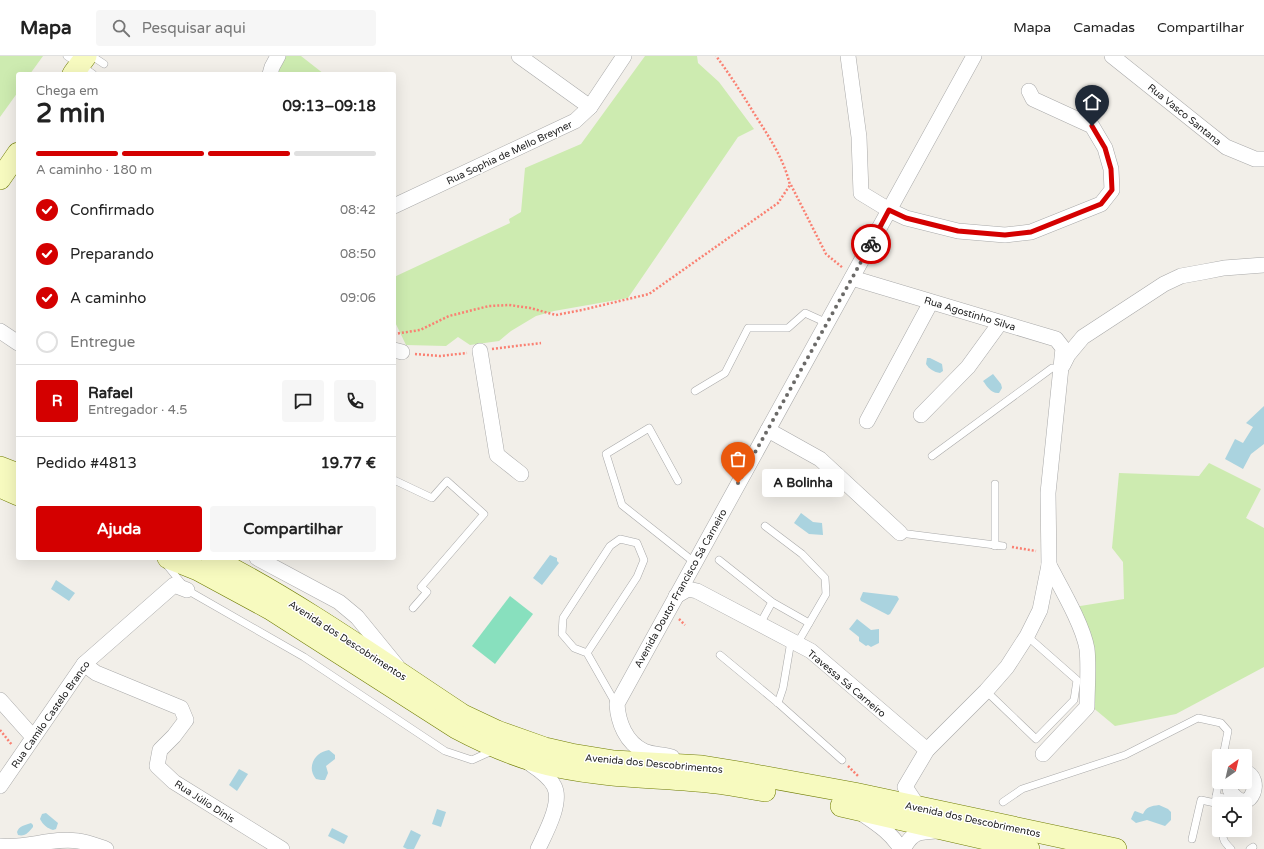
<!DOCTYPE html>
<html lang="pt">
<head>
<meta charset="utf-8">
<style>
  body { margin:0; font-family:"Varela Round",sans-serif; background:#f6f6f6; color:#222; height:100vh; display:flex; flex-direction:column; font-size:15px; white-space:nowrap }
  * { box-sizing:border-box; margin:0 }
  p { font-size:13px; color:#767676 }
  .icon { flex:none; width:22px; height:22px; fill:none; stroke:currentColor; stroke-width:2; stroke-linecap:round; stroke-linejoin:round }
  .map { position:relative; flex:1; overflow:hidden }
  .panel { position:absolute; left:16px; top:16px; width:380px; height:488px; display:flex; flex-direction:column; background:#fff; border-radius:4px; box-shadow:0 4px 16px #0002 }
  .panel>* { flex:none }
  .needle { width:26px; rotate:34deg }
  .tools { position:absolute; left:1212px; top:693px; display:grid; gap:8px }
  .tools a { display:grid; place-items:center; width:40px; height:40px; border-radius:4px; background:#fff; box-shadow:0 4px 16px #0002; font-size:20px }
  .pin { position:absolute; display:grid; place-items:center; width:34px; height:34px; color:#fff; margin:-41px -17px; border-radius:50% 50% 50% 0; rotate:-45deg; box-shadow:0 0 4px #0007 }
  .pin .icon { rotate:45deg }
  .courier { position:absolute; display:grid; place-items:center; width:40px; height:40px; margin:-20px; border:3px solid #d40000; border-radius:50%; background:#fff; color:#222; box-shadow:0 1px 5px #0007 }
  .bubble { position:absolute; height:28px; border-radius:4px; background:#fff; box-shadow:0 4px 16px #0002; font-size:13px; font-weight:700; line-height:28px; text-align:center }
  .headline em { font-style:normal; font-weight:700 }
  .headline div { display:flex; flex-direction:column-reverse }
  .headline { display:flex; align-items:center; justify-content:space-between; height:68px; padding:0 20px }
  h1 { font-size:26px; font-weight:700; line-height:30px }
  .bar { display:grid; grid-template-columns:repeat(4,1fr); gap:6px 4px; align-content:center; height:48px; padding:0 20px }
  .bar i { height:5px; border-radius:3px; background:#e0e0e0 }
  .bar .selected { background:#d40000 }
  .bar p { grid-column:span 4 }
  .line { display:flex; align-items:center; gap:10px; padding:0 20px; border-top:1px solid #e0e0e0 }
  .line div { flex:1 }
  .round { display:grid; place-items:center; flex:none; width:42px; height:42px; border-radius:4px; background:#f6f6f6 }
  ol { padding:0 20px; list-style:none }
  li { display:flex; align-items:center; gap:12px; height:44px }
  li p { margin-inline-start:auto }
  li .icon { padding:4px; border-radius:50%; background:#d40000; color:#fff; stroke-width:4 }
  li:last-child { color:#767676 }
  li i { width:22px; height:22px; border:2px solid #e0e0e0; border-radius:50% }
  .primary-button { display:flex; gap:8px; margin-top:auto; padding:8px 20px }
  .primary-button a { flex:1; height:46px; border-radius:4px; background:#d40000; color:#fff; font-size:16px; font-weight:700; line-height:46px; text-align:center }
  .primary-button a+a { background:#f6f6f6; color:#222 }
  header { display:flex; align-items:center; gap:24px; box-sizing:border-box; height:56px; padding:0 20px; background:#fff; border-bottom:1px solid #e0e0e0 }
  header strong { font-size:19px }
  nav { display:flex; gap:22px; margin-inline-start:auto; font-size:14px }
  .search { width:280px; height:36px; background:#f6f6f6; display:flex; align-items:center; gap:10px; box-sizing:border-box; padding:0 14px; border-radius:4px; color:#767676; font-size:15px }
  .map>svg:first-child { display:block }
  .grass { fill:#cdebb0 }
  .pitch { fill:#88e0be }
  .water { fill:#aad3df }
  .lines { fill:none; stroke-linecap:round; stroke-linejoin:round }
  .lane-casing { stroke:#a9a9a9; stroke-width:8 }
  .street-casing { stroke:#a9a9a9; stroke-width:16 }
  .secondary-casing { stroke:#707d05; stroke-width:22 }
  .path { stroke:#fa8072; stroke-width:2.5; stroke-dasharray:2 2; stroke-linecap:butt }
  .lane { stroke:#fff; stroke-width:7 }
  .street { stroke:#fff; stroke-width:15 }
  .secondary { stroke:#f7fabf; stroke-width:21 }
  .done { stroke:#6b6a68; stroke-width:4; stroke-dasharray:0 7.2 }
  .route { stroke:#d40000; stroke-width:5 }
  .labels { text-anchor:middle; stroke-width:3; stroke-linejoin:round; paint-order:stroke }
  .street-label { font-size:10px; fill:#222; stroke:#fff }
</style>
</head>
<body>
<header>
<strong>Mapa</strong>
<div class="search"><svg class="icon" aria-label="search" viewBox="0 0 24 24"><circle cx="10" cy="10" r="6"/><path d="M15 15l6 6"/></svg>Pesquisar aqui</div>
<nav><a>Mapa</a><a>Camadas</a><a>Compartilhar</a></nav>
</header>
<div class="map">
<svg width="1264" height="793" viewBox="0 0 1264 793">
  <rect width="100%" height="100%" fill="#f2efe9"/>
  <g class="grass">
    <path d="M0,0H43L30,18H18V36L0,61Z"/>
    <path d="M284,0H301L324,18H276Z"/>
    <path d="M645,0H697L698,7L719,26L754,73L738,81L628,242L554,255L536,260L511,275L499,285L470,289L458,281L446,290L406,289L394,264V221L510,167L509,163L521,156L525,112L581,88Z"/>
    <path d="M1209,407L1261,433L1246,462L1264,472V611L1176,658L1115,670L1091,650L1074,551L1124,543L1123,506L1112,492L1119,417L1199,420Z"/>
  </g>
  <path class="pitch" d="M510,540L533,558L495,608L472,590Z"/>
  <g class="water">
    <path d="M927,302H930L942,308L943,315L940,317C934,316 929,313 926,308Z"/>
    <path d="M993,318L1001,328L1002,332L999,337C991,338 987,330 983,325Z"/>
    <path d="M1264,350V388L1251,398L1243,413L1225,403L1235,383L1243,387L1253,371L1246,367Z"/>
    <path d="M801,457L813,466L822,467L823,479L809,478L794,467Z"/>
    <path d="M550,499L557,502V505L559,507L542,529L533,522Z"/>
    <path d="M56,524L75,537L69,545L51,533Z"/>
    <path d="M863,536L897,540L899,543L890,558L888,559L861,545L860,543Z"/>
    <path d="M857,563L871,574L879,573V587L871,591L868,589L866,590L859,585V581L849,573Z"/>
    <path d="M329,694L335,699V703L326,710L328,717L325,724H321L316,723C306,711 315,696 329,694Z"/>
    <path d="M239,713L248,718L237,735L229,729Z"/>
    <path d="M1159,749L1168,753L1171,756V764L1165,770L1147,764L1136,767L1131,763L1134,756L1135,755L1143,758C1146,751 1151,750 1159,749Z"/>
    <path d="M437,753L446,756L441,771L432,768Z"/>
    <path d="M46,757L58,767L56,773L53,774C47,772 43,769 40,763L42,758Z"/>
    <path d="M31,767L33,769V771C29,776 25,781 18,779L17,776C19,770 25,769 31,767Z"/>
    <path d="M332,772L348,780L344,788L328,780Z"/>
    <path d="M411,774L421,779L414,793H407L403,791Z"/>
  </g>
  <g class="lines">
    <defs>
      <g id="lane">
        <path d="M67,0L93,18"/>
        <path d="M92,0L104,8"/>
        <path d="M695,335L725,317L748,272H788L805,257L827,267"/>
        <path d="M932,400L1052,312L1061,313"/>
        <path d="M394,424L432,442L447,425L484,458L421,531L427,536L413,552"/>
        <path d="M678,425L649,372L606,398L622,449L694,506"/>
        <path d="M995,428V490"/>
        <path d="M765,470L802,498L825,522L826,538L797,588"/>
        <path d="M900,477L1003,490"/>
        <path d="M719,504L772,546L809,567"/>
        <path d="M166,508L187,534L304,601L445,695L472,704L494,694"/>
        <path d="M760,568L772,546"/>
        <path d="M587,597L637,521L644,504L637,487L620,483L610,490L563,562L562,578L574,592L587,597L616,648"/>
        <path d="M720,599L778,647L842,704"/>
        <path d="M986,635L1036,683L1074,644L1077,624L1027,580"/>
        <path d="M778,647L783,632L791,585"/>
        <path d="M1216,740L1231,744"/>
        <path d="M1003,746L1022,733L1125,699L1198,662L1221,667L1228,675L1223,700"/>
        <path d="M1224,774C1221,783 1225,787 1231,793"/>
        <path d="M1192,783L1201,744L1215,747L1219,723"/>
        <path d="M1250,793L1253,791"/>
      </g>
      <g id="street">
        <path d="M519,0L590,51"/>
        <path d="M848,0L859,81L861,137L889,154L906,162L958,175L1005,179L1031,176L1101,148L1112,134L1111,113L1105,92L1092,70L1033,43L1029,35"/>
        <path d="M1112,0L1226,91L1255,103H1264"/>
        <path d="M270,18L272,11L278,0"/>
        <path d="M394,150L575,65L590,51L624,0"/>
        <path d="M852,222L1056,283L1063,292L1048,437L1049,509L1040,554L1027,580L1007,611L986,635L927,694L905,731L919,752"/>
        <path d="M0,275L18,287"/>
        <path d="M394,294L402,296"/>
        <path d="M480,295L497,399L521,418"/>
        <path d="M1063,309L1068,299L1083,281L1164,228L1181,220L1203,216L1224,212L1264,209"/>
        <path d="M921,359L968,311L1000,267"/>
        <path d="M867,365L931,246"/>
        <path d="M768,374L820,403L900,477"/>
        <path d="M257,502L339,546L357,561L397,610"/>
        <path d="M676,540L688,533L697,535L811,595L927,694"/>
        <path d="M84,608L96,617L181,652L186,664L174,680L160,694L157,710L174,726L282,793"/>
        <path d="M0,644L33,681"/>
        <path d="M1043,698L1087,651C1087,632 1089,612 1087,593C1083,569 1061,532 1049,509"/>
        <path d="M672,701C663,698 653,699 644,695C626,687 618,666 617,648L974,0"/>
        <path d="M529,707C538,713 549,720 554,730C563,746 545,778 538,793"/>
        <path d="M1230,726C1229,731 1230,736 1234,740C1251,758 1264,722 1245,716"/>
        <path d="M0,730L84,608L174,529L187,534"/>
        <path d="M864,759C879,769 892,778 901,793"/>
        <path d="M0,790C26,793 52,781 78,785C87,786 97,790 106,793"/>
        <path d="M903,793C913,776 918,776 937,775"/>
      </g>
      <g id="secondary">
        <path d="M73,18L86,0"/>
        <path d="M0,123L18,97"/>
        <path d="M0,411L18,418"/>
        <path d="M0,431L18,439"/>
        <path d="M168,502L198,514L270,553L456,672C488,689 522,704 558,711C610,722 664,721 717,727C733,729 749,732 765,735"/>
        <path d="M212,502C300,547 381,605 463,659L497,675L545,692L571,698L614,705L702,710L739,716L854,737L1116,793"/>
        <path d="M841,750L1029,793"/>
      </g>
    </defs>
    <use href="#lane" class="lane-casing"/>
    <use href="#street" class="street-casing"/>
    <use href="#secondary" class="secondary-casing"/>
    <g class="path">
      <path d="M791,129L826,198L843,212"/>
      <path d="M394,278L420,274L449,260L489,250L509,249L530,252L556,259L582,254L649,238L778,147L790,129C784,104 771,84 757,62C744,41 731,20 716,0"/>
      <path d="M492,293L541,287"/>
      <path d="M415,298L440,300L467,297"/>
      <path d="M1012,491L1036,495"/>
      <path d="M679,563L685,569"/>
      <path d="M0,674L12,689"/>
      <path d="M848,710L859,721"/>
    </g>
    <use href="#lane" class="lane"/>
    <use href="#street" class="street"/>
    <use href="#secondary" class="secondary"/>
  </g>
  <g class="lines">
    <path class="done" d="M738,427L871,188"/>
    <path class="route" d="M871,188L889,154L906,162L958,175L1005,179L1031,176L1101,148L1112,134L1111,113L1105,92L1092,70"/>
  </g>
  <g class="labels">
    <g class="street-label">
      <text transform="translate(1185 58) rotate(39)" y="4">Rua Vasco Santana</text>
      <text transform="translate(509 96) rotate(-25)" y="4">Rua Sophia de Mello Breyner</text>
      <text transform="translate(970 257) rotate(17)" y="4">Rua Agostinho Silva</text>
      <text transform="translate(680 532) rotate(-61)" y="4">Avenida Doutor Francisco Sá Carneiro</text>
      <text transform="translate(348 584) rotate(33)" y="4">Avenida dos Descobrimentos</text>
      <text transform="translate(847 627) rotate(40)" y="4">Travessa Sá Carneiro</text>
      <text transform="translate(50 658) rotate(-55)" y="4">Rua Camilo Castelo Branco</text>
      <text transform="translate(654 707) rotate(5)" y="4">Avenida dos Descobrimentos</text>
      <text transform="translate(205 745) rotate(33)" y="4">Rua Júlio Dinis</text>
      <text transform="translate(973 763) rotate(12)" y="4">Avenida dos Descobrimentos</text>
    </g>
  </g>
</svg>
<div class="tools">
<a><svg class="needle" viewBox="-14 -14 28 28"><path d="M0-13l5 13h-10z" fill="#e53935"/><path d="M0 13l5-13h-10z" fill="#767676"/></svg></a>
<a><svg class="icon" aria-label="locate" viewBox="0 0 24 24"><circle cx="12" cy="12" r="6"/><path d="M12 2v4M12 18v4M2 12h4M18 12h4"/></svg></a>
</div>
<div class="pin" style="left:738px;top:427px;background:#ea580c"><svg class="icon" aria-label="bag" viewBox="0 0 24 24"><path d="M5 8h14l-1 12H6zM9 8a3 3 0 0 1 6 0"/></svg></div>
<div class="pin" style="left:1092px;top:70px;background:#1f2937"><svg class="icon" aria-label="home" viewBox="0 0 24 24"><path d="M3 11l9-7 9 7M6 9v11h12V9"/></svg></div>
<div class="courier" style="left:871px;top:188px"><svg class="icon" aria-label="bike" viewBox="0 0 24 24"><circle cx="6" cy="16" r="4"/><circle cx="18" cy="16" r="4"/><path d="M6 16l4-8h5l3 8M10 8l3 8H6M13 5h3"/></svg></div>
<div class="bubble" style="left:762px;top:413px;width:82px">A Bolinha</div>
<section class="panel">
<div class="headline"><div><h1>2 min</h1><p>Chega em</p></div><em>09:13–09:18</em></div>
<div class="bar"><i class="selected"></i><i class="selected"></i><i class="selected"></i><i></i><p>A caminho · 180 m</p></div>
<ol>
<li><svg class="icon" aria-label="check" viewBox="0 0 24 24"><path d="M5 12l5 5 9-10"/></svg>Confirmado<p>08:42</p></li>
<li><svg class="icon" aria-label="check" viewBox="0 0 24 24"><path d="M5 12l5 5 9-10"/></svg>Preparando<p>08:50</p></li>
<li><svg class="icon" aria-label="check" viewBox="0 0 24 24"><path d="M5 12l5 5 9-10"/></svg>A caminho<p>09:06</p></li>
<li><i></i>Entregue</li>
</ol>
<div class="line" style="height:72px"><b class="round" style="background:#d40000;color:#fff">R</b><div><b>Rafael</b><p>Entregador · 4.5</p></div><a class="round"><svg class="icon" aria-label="chat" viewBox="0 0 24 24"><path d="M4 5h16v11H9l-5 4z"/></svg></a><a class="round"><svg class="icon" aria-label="phone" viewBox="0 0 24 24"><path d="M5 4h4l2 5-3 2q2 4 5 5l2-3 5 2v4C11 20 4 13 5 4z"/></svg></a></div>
<div class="line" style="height:52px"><div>Pedido #4813</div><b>19.77 €</b></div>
<div class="primary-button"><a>Ajuda</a><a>Compartilhar</a></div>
</section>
</div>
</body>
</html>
